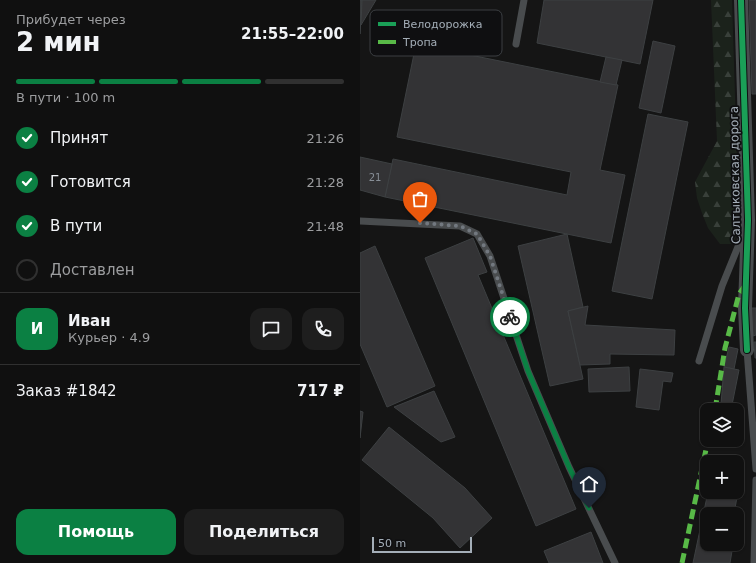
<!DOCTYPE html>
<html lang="ru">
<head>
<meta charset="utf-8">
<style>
  body { margin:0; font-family:"DejaVu Sans",sans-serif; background:#1e1e1e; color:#f1f3f6; height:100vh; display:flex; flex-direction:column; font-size:15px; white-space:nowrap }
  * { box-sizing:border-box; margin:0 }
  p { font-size:13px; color:#9c9d9f }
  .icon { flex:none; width:22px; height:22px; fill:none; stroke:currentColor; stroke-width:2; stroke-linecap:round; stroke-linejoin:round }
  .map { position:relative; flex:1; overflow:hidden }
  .panel { display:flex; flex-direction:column; background:#101010; width:360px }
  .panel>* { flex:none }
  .controls { position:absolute; left:340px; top:403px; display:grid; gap:8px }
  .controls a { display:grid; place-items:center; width:44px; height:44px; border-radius:8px; background:#101010; box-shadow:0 1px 3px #0004,0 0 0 1px #303030; font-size:20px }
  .scale { position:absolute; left:12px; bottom:10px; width:100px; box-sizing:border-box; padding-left:4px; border:2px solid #a4aeb8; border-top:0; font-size:11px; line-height:14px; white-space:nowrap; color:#a4aeb8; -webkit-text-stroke:3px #0f0f11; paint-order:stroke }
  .pin { position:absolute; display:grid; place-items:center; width:34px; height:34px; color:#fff; margin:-41px -17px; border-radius:50% 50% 50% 0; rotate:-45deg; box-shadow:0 0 4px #0007 }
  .pin .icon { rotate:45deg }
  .courier { position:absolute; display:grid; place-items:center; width:40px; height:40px; margin:-20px; border:3px solid #0b8043; border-radius:50%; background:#fff; color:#222; box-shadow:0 1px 5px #0007 }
  .headline em { font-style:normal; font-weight:700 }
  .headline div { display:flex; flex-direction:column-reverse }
  .headline { display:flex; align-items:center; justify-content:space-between; height:68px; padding:0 16px }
  h1 { font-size:26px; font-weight:700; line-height:30px }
  .bar { display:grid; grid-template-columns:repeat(4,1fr); gap:6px 4px; align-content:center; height:48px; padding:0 16px }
  .bar i { height:5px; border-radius:3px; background:#303030 }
  .bar .current { background:#0b8043 }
  .bar p { grid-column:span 4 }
  .line { display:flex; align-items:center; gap:10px; padding:0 16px; border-top:1px solid #303030 }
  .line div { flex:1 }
  .round { display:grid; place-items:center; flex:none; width:42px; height:42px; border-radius:12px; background:#1e1e1e }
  ol { padding:0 16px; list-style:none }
  li { display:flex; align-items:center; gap:12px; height:44px }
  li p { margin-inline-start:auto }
  li .icon { padding:4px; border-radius:50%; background:#0b8043; color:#fff; stroke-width:4 }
  li:last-child { color:#9c9d9f }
  li i { width:22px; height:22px; border:2px solid #303030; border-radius:50% }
  .button { display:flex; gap:8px; margin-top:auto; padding:8px 16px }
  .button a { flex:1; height:46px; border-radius:12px; background:#0b8043; color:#fff; font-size:16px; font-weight:700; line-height:46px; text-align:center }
  .button a+a { background:#1e1e1e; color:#f1f3f6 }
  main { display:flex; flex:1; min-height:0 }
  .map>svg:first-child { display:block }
  .forest { fill:url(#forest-firs) }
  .building { fill:#333335; stroke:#3d4042 }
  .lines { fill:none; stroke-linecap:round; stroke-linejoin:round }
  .lane { stroke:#494c4e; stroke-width:7 }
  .street { stroke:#494c4e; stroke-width:14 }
  .quiet { stroke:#58b947; stroke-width:5; stroke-dasharray:10 5; stroke-linecap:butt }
  .cycleway-casing { stroke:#0f0f11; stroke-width:8 }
  .cycleway { stroke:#1a9f57; stroke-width:6 }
  .done { stroke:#72787f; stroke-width:4; stroke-dasharray:0 7.2 }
  .route { stroke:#0b8043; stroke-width:5 }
  .labels { text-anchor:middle; stroke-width:3.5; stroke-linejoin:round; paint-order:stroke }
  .number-label { font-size:10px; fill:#888f97 }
  .street-label { font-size:12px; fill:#a4aeb8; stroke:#0f0f11 }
  .key { fill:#0f0f11; stroke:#3c3f43; stroke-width:1 }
  .key-label { font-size:11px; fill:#a4aeb8 }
</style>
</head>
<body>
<main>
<section class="panel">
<div class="headline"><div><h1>2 мин</h1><p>Прибудет через</p></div><em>21:55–22:00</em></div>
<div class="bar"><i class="current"></i><i class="current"></i><i class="current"></i><i></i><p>В пути · 100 m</p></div>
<ol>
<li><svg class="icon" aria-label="check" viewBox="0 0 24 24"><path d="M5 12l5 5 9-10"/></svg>Принят<p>21:26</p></li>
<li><svg class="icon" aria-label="check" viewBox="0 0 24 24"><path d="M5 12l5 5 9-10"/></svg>Готовится<p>21:28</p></li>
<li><svg class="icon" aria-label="check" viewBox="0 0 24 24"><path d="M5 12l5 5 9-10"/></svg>В пути<p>21:48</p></li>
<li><i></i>Доставлен</li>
</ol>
<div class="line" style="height:72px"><b class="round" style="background:#0b8043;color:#fff">И</b><div><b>Иван</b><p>Курьер · 4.9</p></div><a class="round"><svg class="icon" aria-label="chat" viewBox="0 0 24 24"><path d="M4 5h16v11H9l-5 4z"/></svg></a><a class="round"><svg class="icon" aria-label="phone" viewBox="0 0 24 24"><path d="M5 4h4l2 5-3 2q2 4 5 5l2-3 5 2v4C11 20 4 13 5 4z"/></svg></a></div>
<div class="line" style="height:52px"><div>Заказ #1842</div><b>717 ₽</b></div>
<div class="button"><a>Помощь</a><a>Поделиться</a></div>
</section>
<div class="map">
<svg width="396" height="563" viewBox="0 0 396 563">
  <defs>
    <pattern id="forest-firs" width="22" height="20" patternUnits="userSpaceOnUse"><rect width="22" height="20" fill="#1b221b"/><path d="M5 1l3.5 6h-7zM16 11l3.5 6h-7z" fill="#39403a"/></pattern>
  </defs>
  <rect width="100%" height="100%" fill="#151515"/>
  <path class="forest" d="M351,0H372L379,227L373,244H360L348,228L342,213L337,198L335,182L357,141Z"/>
  <g class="building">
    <path d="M0,0H2L0,34Z"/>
    <path d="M2,0H16L1,25Z"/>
    <path d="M184,0H293L280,64L177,43Z"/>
    <path d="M389,0H396V94H392Z"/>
    <path d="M293,41L315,46L301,113L279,108Z"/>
    <path d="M56,44L258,85L240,170L265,175L251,243L25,197L33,159L207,195L211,172L37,137Z"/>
    <path d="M246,57L262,60L256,85L240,82Z"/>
    <path d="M288,114L328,122L292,299L252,291Z"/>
    <path d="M0,157L32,164L25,197L0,190Z"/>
    <path d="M207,234L223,307L208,311L223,379L190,386L158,246Z"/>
    <path d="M113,238L127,272L118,275L216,509L176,526L65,258Z"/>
    <path d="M15,246L75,386L27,407L0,344V253Z"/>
    <path d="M228,306L225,325L315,330L314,355L250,354V364L220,365L208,311Z"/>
    <path d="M391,308H396V335L393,336Z"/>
    <path d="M394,342H396V358H395Z"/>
    <path d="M369,347L378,349L374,369L364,367Z"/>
    <path d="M269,367L270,391L229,392L228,369Z"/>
    <path d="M364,367L379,370L372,405L361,404Z"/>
    <path d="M280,369L313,373L311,382L303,381L299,410L276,407Z"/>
    <path d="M74,391L95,437L81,442L34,407Z"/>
    <path d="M0,411L3,412L0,438Z"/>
    <path d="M29,427L105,488L132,518L100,548L73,518L2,460Z"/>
    <path d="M377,485L379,486L374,514H347V544L373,545L370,563H333L348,492H377Z"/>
    <path d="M231,532L243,563H189L184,551Z"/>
  </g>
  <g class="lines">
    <g class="lane">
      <path d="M156,44L164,0"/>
      <path d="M0,221L100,226L117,234L130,256L168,371L209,467L255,563"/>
      <path d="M387,350L396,469"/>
      <path d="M339,361L362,286L384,232"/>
      <path d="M394,563L396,480"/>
    </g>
    <path class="street" d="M381,0L388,220L385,308L387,350"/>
    <g class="quiet">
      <path d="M355,410L365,348L379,294L384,287"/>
      <path d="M322,563L348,440"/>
    </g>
    <defs>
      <path id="cycleway" d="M381,0L388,220L385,308L387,350"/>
    </defs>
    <use href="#cycleway" class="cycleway-casing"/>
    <use href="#cycleway" class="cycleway"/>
  </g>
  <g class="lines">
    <path class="done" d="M60,223L100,226L117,234L130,256L150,317"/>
    <path class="route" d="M150,317L168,371L209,467L229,508"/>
  </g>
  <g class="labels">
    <g class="number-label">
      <text x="15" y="181">21</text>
    </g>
    <g class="street-label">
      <text transform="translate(375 175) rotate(-91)" y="4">Салтыковская дорога</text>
    </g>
  </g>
  <rect x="10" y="10" width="132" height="46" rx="6" class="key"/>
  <rect x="18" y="22" width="18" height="4" fill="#1a9f57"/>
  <rect x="18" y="40" width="18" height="4" fill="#58b947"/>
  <g class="key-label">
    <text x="43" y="28">Велодорожка</text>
    <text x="43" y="46">Тропа</text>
  </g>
</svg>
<div class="controls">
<a><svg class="icon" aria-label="layers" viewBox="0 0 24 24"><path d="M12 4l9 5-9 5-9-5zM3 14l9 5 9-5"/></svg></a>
<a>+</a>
<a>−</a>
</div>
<div class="scale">50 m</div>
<div class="pin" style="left:60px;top:223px;background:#ea580c"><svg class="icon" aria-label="bag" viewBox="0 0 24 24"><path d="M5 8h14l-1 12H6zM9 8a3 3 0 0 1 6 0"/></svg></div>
<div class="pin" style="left:229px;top:508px;background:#1f2937"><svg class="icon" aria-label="home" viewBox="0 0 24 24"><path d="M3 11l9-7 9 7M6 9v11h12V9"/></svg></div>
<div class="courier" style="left:150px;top:317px"><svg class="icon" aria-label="bike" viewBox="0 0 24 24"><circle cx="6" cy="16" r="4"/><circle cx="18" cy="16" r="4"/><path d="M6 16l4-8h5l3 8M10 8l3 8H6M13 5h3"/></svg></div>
</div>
</main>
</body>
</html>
